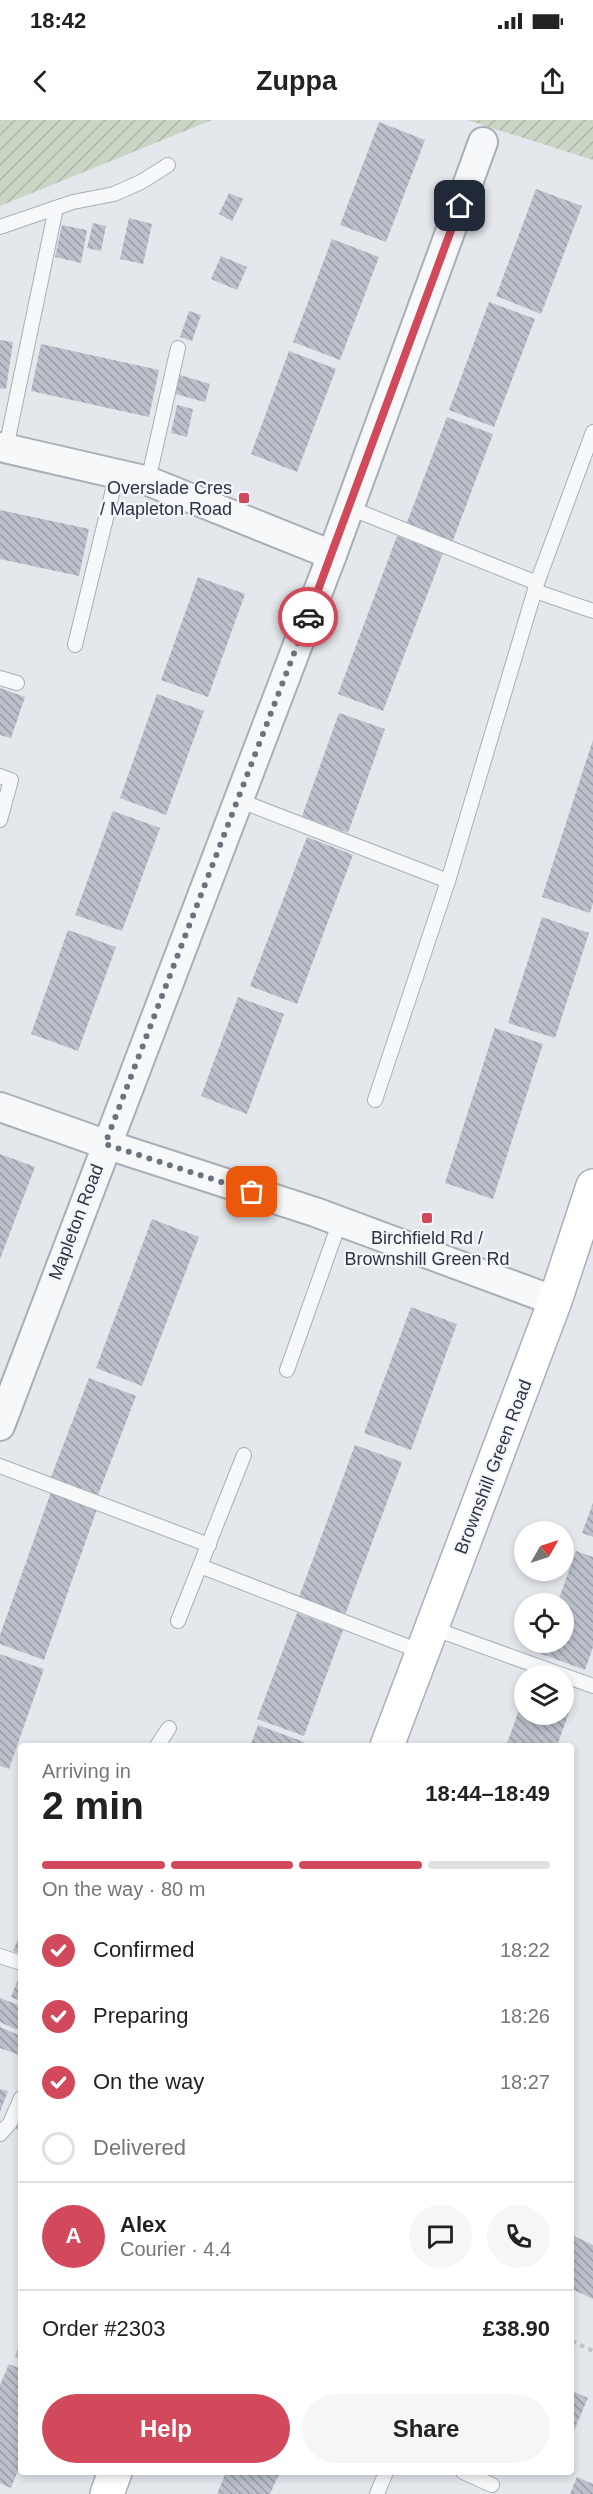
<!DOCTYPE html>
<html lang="en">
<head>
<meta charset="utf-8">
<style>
  body { margin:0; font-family:Helvetica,sans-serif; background:#f6f6f6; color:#222; height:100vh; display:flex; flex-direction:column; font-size:22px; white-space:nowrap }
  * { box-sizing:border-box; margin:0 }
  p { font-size:20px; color:#767676 }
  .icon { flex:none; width:33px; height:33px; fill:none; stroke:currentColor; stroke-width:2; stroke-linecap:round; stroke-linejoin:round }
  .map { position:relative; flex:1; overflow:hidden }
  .panel { position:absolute; left:18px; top:1623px; width:556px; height:732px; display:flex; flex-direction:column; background:#fff; border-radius:6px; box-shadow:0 3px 9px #0003 }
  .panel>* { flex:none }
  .needle { width:39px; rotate:51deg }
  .buttons { position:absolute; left:514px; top:1401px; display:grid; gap:12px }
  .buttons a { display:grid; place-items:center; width:60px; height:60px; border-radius:50%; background:#fff; box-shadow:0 3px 9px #0003; font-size:30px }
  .pin { position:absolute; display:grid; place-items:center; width:51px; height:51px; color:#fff; margin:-26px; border-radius:12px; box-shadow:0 3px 9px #0006 }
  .courier { position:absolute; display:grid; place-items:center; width:60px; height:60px; margin:-30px; border:4px solid #d1495b; border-radius:50%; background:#fff; color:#222; box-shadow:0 2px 8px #0007 }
  .overview em { font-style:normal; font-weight:700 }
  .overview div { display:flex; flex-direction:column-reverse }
  .overview { display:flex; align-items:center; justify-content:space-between; height:102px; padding:0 24px }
  h1 { font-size:39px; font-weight:700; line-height:45px }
  .bar { display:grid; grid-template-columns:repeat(4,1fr); gap:9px 6px; align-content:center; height:72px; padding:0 24px }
  .bar i { height:8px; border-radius:4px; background:#e0e0e0 }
  .bar .active { background:#d1495b }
  .bar p { grid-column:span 4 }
  .line { display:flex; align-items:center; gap:15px; padding:0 24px; border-top:2px solid #e0e0e0 }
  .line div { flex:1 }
  .round { display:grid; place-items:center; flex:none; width:63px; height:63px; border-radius:32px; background:#f6f6f6 }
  ol { padding:0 24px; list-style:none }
  li { display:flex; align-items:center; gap:18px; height:66px }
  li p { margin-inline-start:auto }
  li .icon { padding:6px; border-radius:50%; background:#d1495b; color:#fff; stroke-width:4 }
  li:last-child { color:#767676 }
  li i { width:33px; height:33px; border:3px solid #e0e0e0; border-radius:50% }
  .action { display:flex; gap:12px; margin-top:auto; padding:12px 24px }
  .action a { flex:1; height:69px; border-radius:36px; background:#d1495b; color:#fff; font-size:24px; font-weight:700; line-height:69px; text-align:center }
  .action a+a { background:#f6f6f6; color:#222 }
  .status { display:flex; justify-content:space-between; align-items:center; height:42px; padding:0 30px; background:#fff; direction:ltr }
  .status svg { height:16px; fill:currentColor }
  header { display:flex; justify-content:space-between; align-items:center; height:78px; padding:0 24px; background:#fff; font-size:27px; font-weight:700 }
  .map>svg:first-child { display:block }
  .garden { fill:url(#garden-furrows) }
  .building { fill:url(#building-back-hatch) }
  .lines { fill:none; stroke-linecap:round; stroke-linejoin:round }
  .lane-casing { stroke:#a9aeb7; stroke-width:16 }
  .street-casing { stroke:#a9aeb7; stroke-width:32 }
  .secondary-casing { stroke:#a9aeb7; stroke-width:36 }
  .path { stroke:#c2c5cb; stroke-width:4; stroke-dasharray:4.5 4.5; stroke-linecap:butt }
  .lane { stroke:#f7f8fa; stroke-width:14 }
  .street { stroke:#f7f8fa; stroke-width:28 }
  .secondary { stroke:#fff; stroke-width:33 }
  .done { stroke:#6c737f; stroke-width:6; stroke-dasharray:0 10.8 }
  .route { stroke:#d1495b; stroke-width:8 }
  .poi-dot { fill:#d1495b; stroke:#f4f6f9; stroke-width:2 }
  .labels { text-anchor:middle; stroke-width:4.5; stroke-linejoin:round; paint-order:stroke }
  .poi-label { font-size:18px; fill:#2b3445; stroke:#f4f6f9; text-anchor:end }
  .street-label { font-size:18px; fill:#2b3445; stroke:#f4f6f9 }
</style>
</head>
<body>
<div class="status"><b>18:42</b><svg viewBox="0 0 49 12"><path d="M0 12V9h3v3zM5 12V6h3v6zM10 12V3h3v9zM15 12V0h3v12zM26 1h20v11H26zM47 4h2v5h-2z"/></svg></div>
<header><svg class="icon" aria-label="back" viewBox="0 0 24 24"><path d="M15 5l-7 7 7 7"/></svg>Zuppa<svg class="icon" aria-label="share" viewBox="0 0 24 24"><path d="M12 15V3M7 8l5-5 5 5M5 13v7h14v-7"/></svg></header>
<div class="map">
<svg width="593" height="2374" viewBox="0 0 593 2374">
  <defs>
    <pattern id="garden-furrows" width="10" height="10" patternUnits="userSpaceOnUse" patternTransform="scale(1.5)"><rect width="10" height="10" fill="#c9d6c5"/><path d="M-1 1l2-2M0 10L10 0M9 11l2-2" fill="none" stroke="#adb8ab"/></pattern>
    <pattern id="building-back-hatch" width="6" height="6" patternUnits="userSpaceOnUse" patternTransform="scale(1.5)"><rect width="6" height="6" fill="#bbc0ca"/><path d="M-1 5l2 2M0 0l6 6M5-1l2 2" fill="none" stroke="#989da6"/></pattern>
  </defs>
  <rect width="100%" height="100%" fill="#e4e7ec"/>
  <g class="garden">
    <path d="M0,0H212L0,86Z"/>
    <path d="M467,0H593V40Z"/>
  </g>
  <g class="building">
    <path d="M379,2L425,20L386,122L340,105Z"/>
    <path d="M536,69L582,86L541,194L496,176Z"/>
    <path d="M229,73L243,79L232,101L219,94Z"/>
    <path d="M129,98L152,104L143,144L120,139Z"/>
    <path d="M93,103L106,106L101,131L87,128Z"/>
    <path d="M62,105L87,110L81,143L55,137Z"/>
    <path d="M332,119L379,137L340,240L293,222Z"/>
    <path d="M221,136L247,147L237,170L211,159Z"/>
    <path d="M489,182L535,199L494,307L449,290Z"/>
    <path d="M189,191L201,195L192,221L180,217Z"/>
    <path d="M0,220L13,222L6,269L0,268Z"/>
    <path d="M41,224L159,250L149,297L31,271Z"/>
    <path d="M289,231L336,249L297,352L251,334Z"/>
    <path d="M180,255L210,264L205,282L175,274Z"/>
    <path d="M177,285L193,289L187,317L171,313Z"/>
    <path d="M447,297L493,314L452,423L406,405Z"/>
    <path d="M0,390L89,409L79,456L0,439Z"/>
    <path d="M397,416L443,433L383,591L338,574Z"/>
    <path d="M198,457L245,474L208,577L161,560Z"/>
    <path d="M0,568L25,577L11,618L0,615Z"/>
    <path d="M157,574L204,591L166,695L120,678Z"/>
    <path d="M339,593L385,609L348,713L302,696Z"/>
    <path d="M593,620V783L590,793L542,777Z"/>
    <path d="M113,691L160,708L122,811L75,795Z"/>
    <path d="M307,717L353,735L297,884L250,866Z"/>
    <path d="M542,797L589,813L555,918L508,903Z"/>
    <path d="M68,810L116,827L78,931L31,914Z"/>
    <path d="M238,877L284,894L247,994L201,976Z"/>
    <path d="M495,908L543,924L493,1079L445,1063Z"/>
    <path d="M0,1034L35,1047L0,1139Z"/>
    <path d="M152,1099L199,1117L142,1266L96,1248Z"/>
    <path d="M411,1187L457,1204L411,1330L364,1313Z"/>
    <path d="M89,1258L136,1276L98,1375L51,1357Z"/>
    <path d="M355,1325L402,1342L345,1495L299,1477Z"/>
    <path d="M51,1372L97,1389L44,1540L0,1524V1515Z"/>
    <path d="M593,1383V1417L582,1413Z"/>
    <path d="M576,1431L593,1437V1527L585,1550L539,1533L543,1522H564V1484H557Z"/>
    <path d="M297,1493L343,1510L304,1616L257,1599Z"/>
    <path d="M0,1534L44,1549L9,1649L0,1646Z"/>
    <path d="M525,1573V1594H564V1578L573,1581L557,1626H506Z"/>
    <path d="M258,1605L304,1622L303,1626H250Z"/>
    <path d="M21,1812V1834L13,1831Z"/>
    <path d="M21,1852V1881L11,1877Z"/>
    <path d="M0,1878L21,1886V1900L17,1910L0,1902Z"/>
    <path d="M0,1907L21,1916L19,1935L0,1928Z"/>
    <path d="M0,1969L8,1971L0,1992Z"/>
    <path d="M21,1997V2011L16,2009Z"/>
    <path d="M572,2115L593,2125V2179L572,2169Z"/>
    <path d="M21,2221V2239L15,2237Z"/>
    <path d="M9,2244L21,2249V2343L11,2368L0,2363V2265Z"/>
    <path d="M572,2271L588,2278L572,2315Z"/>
    <path d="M226,2352H280L270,2374H217Z"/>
    <path d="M577,2357L593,2364V2374H570Z"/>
  </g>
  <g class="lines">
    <defs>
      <g id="lane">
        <path d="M0,107L73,82L114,74L141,62L168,45"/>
        <path d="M6,328L56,88"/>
        <path d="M148,361L178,228"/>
        <path d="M350,388L537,463"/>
        <path d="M535,471L593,491"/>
        <path d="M75,525L117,353"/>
        <path d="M0,558L17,563"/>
        <path d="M0,656L11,660L0,700"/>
        <path d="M238,680L448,761"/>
        <path d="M375,980L448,761L537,463L593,312"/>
        <path d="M287,1250L340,1101"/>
        <path d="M0,1346L209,1425"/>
        <path d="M200,1446L422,1532"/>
        <path d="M178,1501L244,1335"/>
        <path d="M432,1508L593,1566"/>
        <path d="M157,1626L169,1608"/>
        <path d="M0,1836L21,1843"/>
        <path d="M0,2014L10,2003L21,1978"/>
        <path d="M463,2352L492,2365"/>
        <path d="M377,2374L386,2352"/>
      </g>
      <g id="street">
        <path d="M0,327L148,361L332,435"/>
        <path d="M0,987L105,1024L315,1092L555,1181"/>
        <path d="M0,1306L332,435L483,22"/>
      </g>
      <g id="secondary">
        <path d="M387,1626L555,1181L593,1066"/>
        <path d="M107,2374L115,2352"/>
      </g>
    </defs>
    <use href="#lane" class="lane-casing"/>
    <use href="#street" class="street-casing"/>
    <use href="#secondary" class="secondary-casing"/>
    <path class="path" d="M572,2221L593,2231"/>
    <use href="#lane" class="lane"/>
    <use href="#street" class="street"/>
    <use href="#secondary" class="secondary"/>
  </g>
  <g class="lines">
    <path class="done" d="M252,1072L105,1024L308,497"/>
    <path class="route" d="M308,497L460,86"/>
  </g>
  <g class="poi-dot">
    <rect x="238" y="372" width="12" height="12" rx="3"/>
    <rect x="421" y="1092" width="12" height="12" rx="3"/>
  </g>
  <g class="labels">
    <g class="poi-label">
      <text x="232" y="374">Overslade Cres<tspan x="232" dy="21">/ Mapleton Road</tspan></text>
      <text x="427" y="1124" text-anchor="middle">Birchfield Rd /<tspan x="427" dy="21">Brownshill Green Rd</tspan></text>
    </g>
    <g class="street-label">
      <text transform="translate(76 1102) rotate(-69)" y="6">Mapleton Road</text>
      <text transform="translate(493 1347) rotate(-69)" y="6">Brownshill Green Road</text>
    </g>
  </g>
</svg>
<div class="buttons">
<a><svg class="needle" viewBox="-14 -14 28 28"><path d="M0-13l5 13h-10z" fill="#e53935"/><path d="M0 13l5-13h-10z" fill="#767676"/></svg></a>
<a><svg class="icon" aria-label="locate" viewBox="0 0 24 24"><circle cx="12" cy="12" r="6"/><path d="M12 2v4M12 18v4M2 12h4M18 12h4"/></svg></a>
<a><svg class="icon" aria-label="layers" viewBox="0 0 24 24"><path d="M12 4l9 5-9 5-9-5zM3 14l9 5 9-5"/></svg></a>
</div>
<div class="pin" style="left:252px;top:1072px;background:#ea580c"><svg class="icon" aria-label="bag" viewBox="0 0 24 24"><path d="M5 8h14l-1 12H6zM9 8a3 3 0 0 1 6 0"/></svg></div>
<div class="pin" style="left:460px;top:86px;background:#1f2937"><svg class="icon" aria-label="home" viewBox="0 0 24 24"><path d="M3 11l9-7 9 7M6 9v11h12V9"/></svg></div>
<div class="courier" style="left:308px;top:497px"><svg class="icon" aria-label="car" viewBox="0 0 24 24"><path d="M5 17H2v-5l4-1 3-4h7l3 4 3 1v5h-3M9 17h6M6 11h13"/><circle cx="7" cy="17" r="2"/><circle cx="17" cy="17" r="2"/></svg></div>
<section class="panel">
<div class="overview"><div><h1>2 min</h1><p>Arriving in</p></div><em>18:44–18:49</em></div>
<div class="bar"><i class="active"></i><i class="active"></i><i class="active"></i><i></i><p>On the way · 80 m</p></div>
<ol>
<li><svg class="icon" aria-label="check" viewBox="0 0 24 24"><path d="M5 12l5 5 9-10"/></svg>Confirmed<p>18:22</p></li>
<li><svg class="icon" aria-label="check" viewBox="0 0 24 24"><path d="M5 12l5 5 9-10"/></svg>Preparing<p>18:26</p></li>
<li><svg class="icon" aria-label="check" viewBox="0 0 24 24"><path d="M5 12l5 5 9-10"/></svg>On the way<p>18:27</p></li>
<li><i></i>Delivered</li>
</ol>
<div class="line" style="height:108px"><b class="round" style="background:#d1495b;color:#fff">A</b><div><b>Alex</b><p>Courier · 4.4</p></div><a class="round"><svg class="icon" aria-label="chat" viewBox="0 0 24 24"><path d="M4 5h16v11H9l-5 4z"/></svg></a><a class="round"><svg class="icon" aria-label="phone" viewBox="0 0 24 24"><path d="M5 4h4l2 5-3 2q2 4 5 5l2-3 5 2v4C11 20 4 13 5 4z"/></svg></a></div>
<div class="line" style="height:78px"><div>Order #2303</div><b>£38.90</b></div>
<div class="action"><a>Help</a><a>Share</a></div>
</section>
</div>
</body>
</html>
